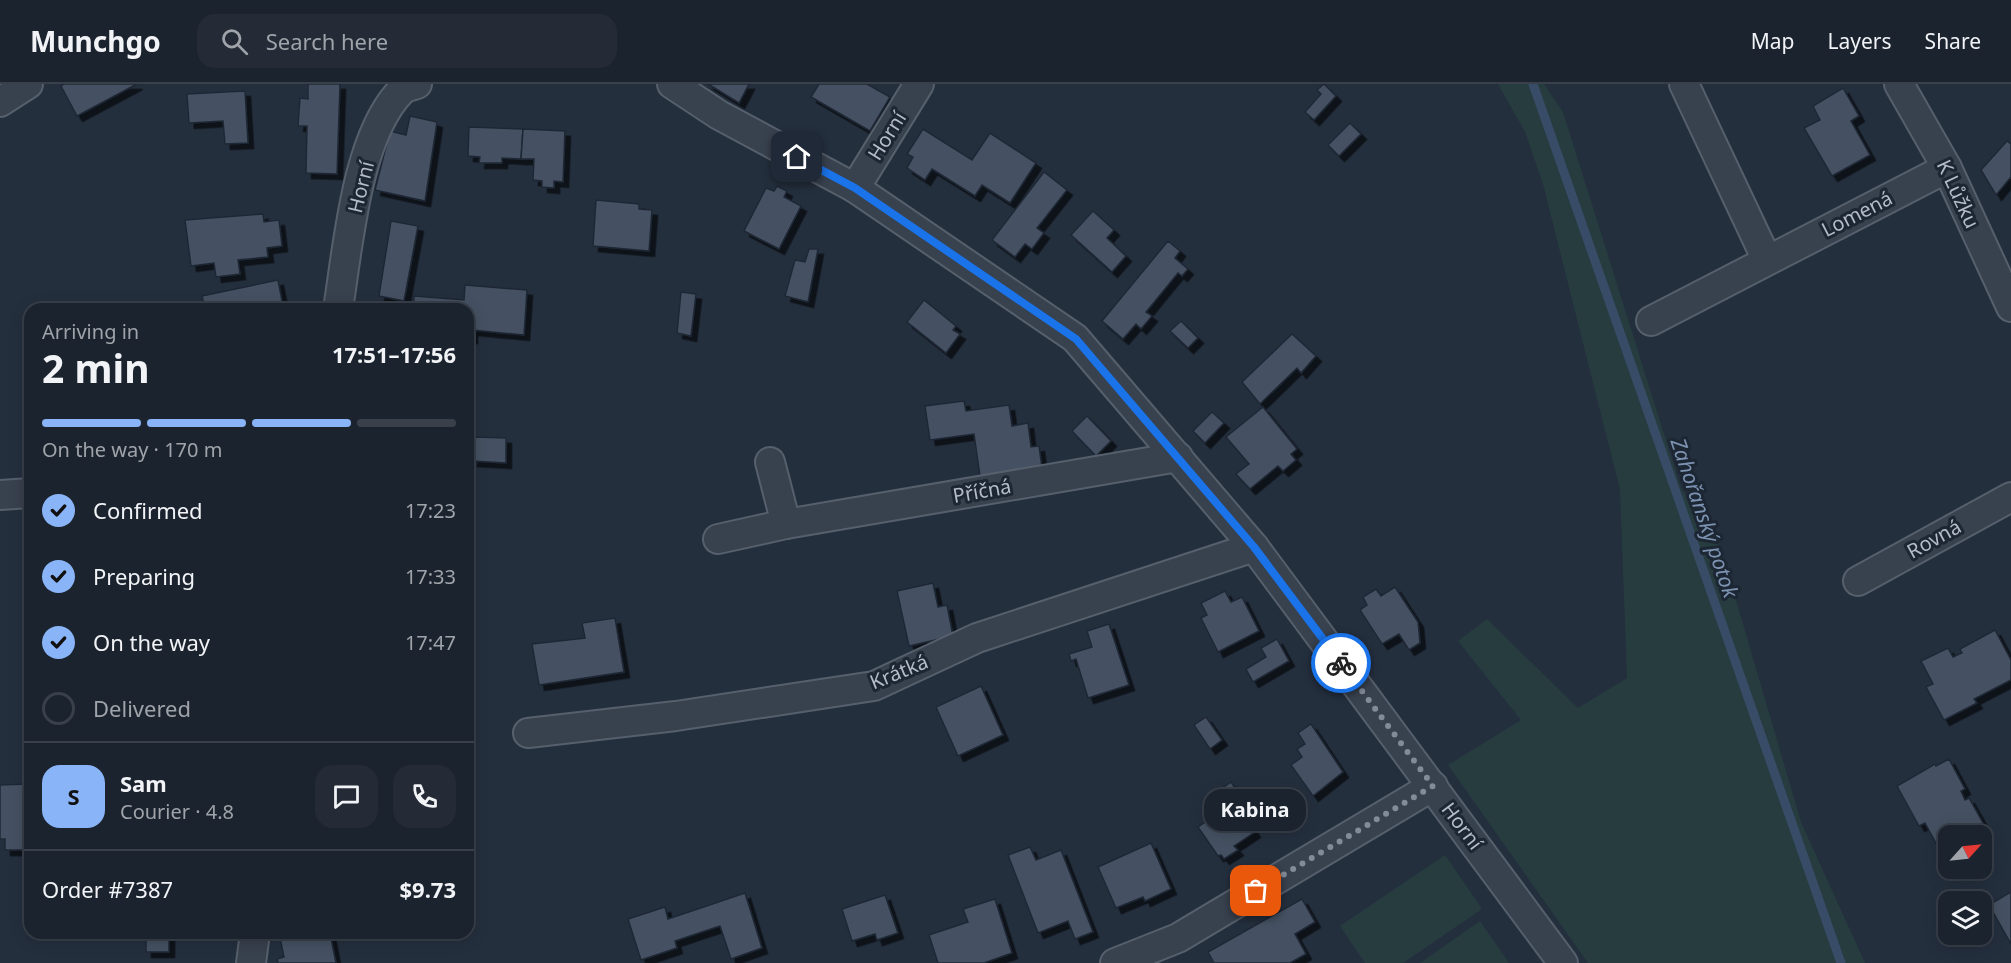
<!DOCTYPE html>
<html lang="en">
<head>
<meta charset="utf-8">
<style>
  body { margin:0; font-family:"Noto Sans",sans-serif; background:#242b36; color:#f1f3f6; height:100vh; display:flex; flex-direction:column; font-size:22px; white-space:nowrap }
  * { box-sizing:border-box; margin:0 }
  p { font-size:20px; color:#a0a4aa }
  .icon { flex:none; width:33px; height:33px; fill:none; stroke:currentColor; stroke-width:2; stroke-linecap:round; stroke-linejoin:round }
  .map { position:relative; flex:1; overflow:hidden }
  .drawer { position:absolute; left:24px; top:219px; width:450px; height:636px; display:flex; flex-direction:column; background:#1b232e; border-radius:18px; box-shadow:0 3px 15px #0003,0 0 0 2px #39404a }
  .drawer>* { flex:none }
  .needle { width:39px; rotate:63deg }
  .fabs { position:absolute; left:1938px; top:741px; display:grid; gap:12px }
  .fabs a { display:grid; place-items:center; width:54px; height:54px; border-radius:12px; background:#1b232e; box-shadow:0 3px 15px #0003,0 0 0 2px #39404a; font-size:30px }
  .pin { position:absolute; display:grid; place-items:center; width:51px; height:51px; color:#fff; margin:-26px; border-radius:12px; box-shadow:0 3px 9px #0006 }
  .courier { position:absolute; display:grid; place-items:center; width:60px; height:60px; margin:-30px; border:4px solid #1a73e8; border-radius:50%; background:#fff; color:#222; box-shadow:0 2px 8px #0007 }
  .bubble { position:absolute; height:42px; border-radius:18px; background:#1b232e; box-shadow:0 3px 15px #0003,0 0 0 2px #39404a; font-size:20px; font-weight:700; line-height:42px; text-align:center }
  .summary em { font-style:normal; font-weight:700 }
  .summary div { display:flex; flex-direction:column-reverse }
  .summary { display:flex; align-items:center; justify-content:space-between; height:102px; padding:0 18px }
  h1 { font-size:39px; font-weight:700; line-height:45px }
  .bar { display:grid; grid-template-columns:repeat(4,1fr); gap:9px 6px; align-content:center; height:72px; padding:0 18px }
  .bar i { height:8px; border-radius:4px; background:#39404a }
  .bar .selected { background:#8ab4f8 }
  .bar p { grid-column:span 4 }
  .line { display:flex; align-items:center; gap:15px; padding:0 18px; border-top:2px solid #39404a }
  .line div { flex:1 }
  .round { display:grid; place-items:center; flex:none; width:63px; height:63px; border-radius:18px; background:#242b36 }
  ol { padding:0 18px; list-style:none }
  li { display:flex; align-items:center; gap:18px; height:66px }
  li p { margin-inline-start:auto }
  li .icon { padding:6px; border-radius:50%; background:#8ab4f8; color:#111; stroke-width:4 }
  li:last-child { color:#a0a4aa }
  li i { width:33px; height:33px; border:3px solid #39404a; border-radius:50% }
  header { display:flex; align-items:center; gap:36px; box-sizing:border-box; height:84px; padding:0 30px; background:#1b232e; border-bottom:2px solid #39404a }
  header strong { font-size:28px }
  nav { display:flex; gap:33px; margin-inline-start:auto; font-size:21px }
  .search { width:420px; height:54px; background:#242b36; display:flex; align-items:center; gap:15px; box-sizing:border-box; padding:0 21px; border-radius:18px; color:#a0a4aa; font-size:22px }
  .map>svg:first-child { display:block }
  .green { fill:#263c3f }
  .lines { fill:none; stroke-linecap:round; stroke-linejoin:round }
  .stream { stroke:#394c67; stroke-width:9 }
  .building { fill:#455162; stroke:#1f2835; stroke-width:1.5; filter:url(#shadow) }
  .minor-casing { stroke:#565f6c; stroke-width:32 }
  .minor { stroke:#38414e; stroke-width:28 }
  .done { stroke:#828b98; stroke-width:6; stroke-dasharray:0 10.8 }
  .route { stroke:#1a73e8; stroke-width:8 }
  .labels { text-anchor:middle; stroke-width:6; stroke-linejoin:round; paint-order:stroke }
  .street-label { font-size:20px; fill:#b4bcc9; stroke:#1d2633 }
  .water-label { font-size:21px; font-style:italic; fill:#7c92b1; stroke:#1d2633 }
</style>
</head>
<body>
<header>
<strong>Munchgo</strong>
<div class="search"><svg class="icon" aria-label="search" viewBox="0 0 24 24"><circle cx="10" cy="10" r="6"/><path d="M15 15l6 6"/></svg>Search here</div>
<nav><a>Map</a><a>Layers</a><a>Share</a></nav>
</header>
<div class="map">
<svg width="2011" height="879" viewBox="0 0 2011 879">
  <defs>
    <filter id="shadow"><feDropShadow dx="5.5" dy="5.5" stdDeviation="0" flood-color="#0009"/></filter>
  </defs>
  <rect width="100%" height="100%" fill="#242f3e"/>
  <g class="green">
    <path d="M1498,0H1544L1563,28L1681,404L1721,465L1801,738L1865,879H1588L1448,681L1521,636L1458,557L1487,535L1578,624L1627,594L1620,406L1543,100L1525,48Z"/>
    <path d="M1445,771L1482,825L1403,879H1365L1340,842Z"/>
    <path d="M1480,837L1509,879H1420Z"/>
  </g>
  <g class="lines">
    <path class="stream" d="M1533,0L1841,879"/>
  </g>
  <g class="building">
    <path d="M64,0H137L77,32L61,2Z"/>
    <path d="M308,0H340L337,90L306,89L307,42H298L300,14L308,15Z"/>
    <path d="M708,0H749L739,19Z"/>
    <path d="M819,0H867L890,13L870,47L811,13Z"/>
    <path d="M1324,0L1336,12L1314,36L1305,28L1321,10L1317,6Z"/>
    <path d="M1843,4L1859,32L1851,37L1870,71L1832,92L1804,44L1820,36L1813,22Z"/>
    <path d="M245,7L248,59L225,60L223,37L189,39L187,10Z"/>
    <path d="M410,32L437,38L425,117L375,106L390,47L406,51Z"/>
    <path d="M1350,39L1361,50L1339,72L1328,61Z"/>
    <path d="M469,43L523,45L521,75L502,74V79H479L480,73L468,72Z"/>
    <path d="M523,45L565,47L563,98L554,97V104L542,103V97L533,96L534,75H521Z"/>
    <path d="M923,45L972,76L990,49L1036,79L1010,119L982,101L975,112L932,85L925,96L907,84L913,73L907,70Z"/>
    <path d="M2007,57L2011,60V93L1996,111L1981,86Z"/>
    <path d="M1044,88L1067,106L1037,144L1044,149L1032,165L1025,160L1015,173L992,156Z"/>
    <path d="M777,102L787,107L784,113L801,122L779,165L744,147L766,104L774,107Z"/>
    <path d="M596,116L639,120V125L652,126L649,167L593,162Z"/>
    <path d="M1093,127L1114,146L1107,154L1126,172L1112,188L1071,151Z"/>
    <path d="M263,130L264,138L279,136L282,162L267,164L268,173L238,176L240,190L216,193L214,179L191,182L185,136Z"/>
    <path d="M391,137L418,142L404,217L379,212Z"/>
    <path d="M1168,157L1180,167L1175,174L1188,185L1182,192L1178,189L1146,228L1152,232L1141,245L1136,240L1123,255L1102,237Z"/>
    <path d="M809,165H818L808,218L785,212L795,176L805,178Z"/>
    <path d="M278,196L283,222L271,225H205L202,212Z"/>
    <path d="M465,201L527,206L524,251L472,246V254H468V225H413L414,212L464,216Z"/>
    <path d="M681,208L696,210L691,252L677,249Z"/>
    <path d="M924,216L956,242L953,246L960,250L946,269L907,238Z"/>
    <path d="M1181,237L1198,254L1188,264L1170,247Z"/>
    <path d="M1292,250L1316,272L1301,289L1297,284L1260,320L1242,298Z"/>
    <path d="M964,317L966,327L1009,321L1012,342L1028,339L1031,363L1039,362L1042,384L980,392L974,350L930,356L925,322Z"/>
    <path d="M1263,323L1297,365L1291,370L1296,376L1283,387L1278,382L1250,405L1236,390L1249,380L1226,353Z"/>
    <path d="M1212,328L1224,339L1205,359L1193,347Z"/>
    <path d="M1087,332L1111,357L1096,372L1072,347Z"/>
    <path d="M474,353L506,354V379L472,377Z"/>
    <path d="M933,499L938,523L947,521L953,552L909,562L897,507Z"/>
    <path d="M1395,503L1418,538L1420,559L1409,566L1399,550L1382,560L1360,526L1367,521L1363,513L1376,505L1381,512Z"/>
    <path d="M1225,507L1231,518L1242,513L1259,547L1218,568L1201,534L1207,531L1201,519Z"/>
    <path d="M615,534L624,588L539,601L532,560L585,554L582,539Z"/>
    <path d="M1109,540L1129,601L1088,614L1076,575L1071,577L1069,570L1092,563L1087,547Z"/>
    <path d="M1995,546L2011,576V596L1974,615L1977,619L1944,636L1926,603L1933,600L1921,577L1948,564L1953,573L1962,569L1960,565Z"/>
    <path d="M1277,555L1289,577L1253,598L1246,585L1266,573L1261,564Z"/>
    <path d="M981,602L1003,651L958,672L936,623Z"/>
    <path d="M1206,633L1222,656L1210,665L1194,641Z"/>
    <path d="M1311,640L1343,688L1313,712L1291,681L1302,673L1297,665L1305,660L1298,649Z"/>
    <path d="M1949,675L1965,705L1961,707L1965,716L1969,714L1983,739L1980,741L1982,743L1965,752H1948V757L1938,763L1925,739L1919,742L1897,702L1935,680L1936,682Z"/>
    <path d="M1231,698L1247,722L1241,727L1255,748L1234,762L1238,766L1224,775L1221,771L1218,772L1198,743L1224,725L1214,710Z"/>
    <path d="M28,700L30,766H5V755H0V701Z"/>
    <path d="M1151,759L1171,805L1145,817L1143,813L1116,824L1098,783Z"/>
    <path d="M1030,763L1036,776L1061,766L1093,848L1075,855L1068,837L1038,849L1008,771Z"/>
    <path d="M2011,808V860L1989,821Z"/>
    <path d="M745,809L762,864L731,875L720,842L675,857L677,864L641,876L628,835L665,823L668,835Z"/>
    <path d="M885,811L898,849L877,856L875,850L852,857L842,825Z"/>
    <path d="M995,815L1012,869L984,879H938L929,851L968,838L963,825Z"/>
    <path d="M1302,815L1315,838L1295,850L1306,870L1290,879H1214L1208,868Z"/>
    <rect x="146" y="849" width="23" height="19"/>
    <path d="M305,849H330L336,879H278L277,875L284,873L280,854Z"/>
  </g>
  <g class="lines">
    <defs>
      <g id="minor">
        <path d="M672,0L719,31L855,104L1075,254L1254,463L1563,879"/>
        <path d="M1684,0L1767,176"/>
        <path d="M1899,0L1947,84L2011,223"/>
        <path d="M0,18L28,0"/>
        <path d="M855,104L919,0"/>
        <path d="M338,225C348,164 356,53 401,7C404,3 412,2 417,0"/>
        <path d="M1651,237L1947,84"/>
        <path d="M770,378L786,440"/>
        <path d="M0,411L30,409"/>
        <path d="M718,455L786,440L1178,373"/>
        <path d="M1858,497L2011,413"/>
        <path d="M528,649L676,632L874,602L977,554L1254,463"/>
        <path d="M251,879L255,849"/>
        <path d="M1115,879L1178,854L1433,702"/>
      </g>
    </defs>
    <use href="#minor" class="minor-casing"/>
    <use href="#minor" class="minor"/>
  </g>
  <g class="lines">
    <path class="done" d="M1256,807L1433,702L1341,579"/>
    <path class="route" d="M797,73L855,104L1076,255L1254,463L1341,579"/>
  </g>
  <g class="labels">
    <g class="street-label">
      <text transform="translate(887 52) rotate(-58)" y="7">Horní</text>
      <text transform="translate(361 103) rotate(-76)" y="7">Horní</text>
      <text transform="translate(1958 110) rotate(65)" y="7">K Lůžku</text>
      <text transform="translate(1857 130) rotate(-27)" y="7">Lomená</text>
      <text transform="translate(982 407) rotate(-10)" y="7">Příčná</text>
      <text transform="translate(1934 455) rotate(-29)" y="7">Rovná</text>
      <text transform="translate(899 588) rotate(-22)" y="7">Krátká</text>
      <text transform="translate(1462 742) rotate(53)" y="7">Horní</text>
    </g>
    <g class="water-label">
      <text transform="translate(1704 434) rotate(71)" y="7">Zahořanský potok</text>
    </g>
  </g>
</svg>
<div class="fabs">
<a><svg class="needle" viewBox="-14 -14 28 28"><path d="M0-13l5 13h-10z" fill="#e53935"/><path d="M0 13l5-13h-10z" fill="#a0a4aa"/></svg></a>
<a><svg class="icon" aria-label="layers" viewBox="0 0 24 24"><path d="M12 4l9 5-9 5-9-5zM3 14l9 5 9-5"/></svg></a>
</div>
<div class="pin" style="left:1256px;top:807px;background:#ea580c"><svg class="icon" aria-label="bag" viewBox="0 0 24 24"><path d="M5 8h14l-1 12H6zM9 8a3 3 0 0 1 6 0"/></svg></div>
<div class="pin" style="left:797px;top:73px;background:#1f2937"><svg class="icon" aria-label="home" viewBox="0 0 24 24"><path d="M3 11l9-7 9 7M6 9v11h12V9"/></svg></div>
<div class="courier" style="left:1341px;top:579px"><svg class="icon" aria-label="bike" viewBox="0 0 24 24"><circle cx="6" cy="16" r="4"/><circle cx="18" cy="16" r="4"/><path d="M6 16l4-8h5l3 8M10 8l3 8H6M13 5h3"/></svg></div>
<div class="bubble" style="left:1204px;top:705px;width:102px">Kabina</div>
<section class="drawer">
<div class="summary"><div><h1>2 min</h1><p>Arriving in</p></div><em>17:51–17:56</em></div>
<div class="bar"><i class="selected"></i><i class="selected"></i><i class="selected"></i><i></i><p>On the way · 170 m</p></div>
<ol>
<li><svg class="icon" aria-label="check" viewBox="0 0 24 24"><path d="M5 12l5 5 9-10"/></svg>Confirmed<p>17:23</p></li>
<li><svg class="icon" aria-label="check" viewBox="0 0 24 24"><path d="M5 12l5 5 9-10"/></svg>Preparing<p>17:33</p></li>
<li><svg class="icon" aria-label="check" viewBox="0 0 24 24"><path d="M5 12l5 5 9-10"/></svg>On the way<p>17:47</p></li>
<li><i></i>Delivered</li>
</ol>
<div class="line" style="height:108px"><b class="round" style="background:#8ab4f8;color:#111">S</b><div><b>Sam</b><p>Courier · 4.8</p></div><a class="round"><svg class="icon" aria-label="chat" viewBox="0 0 24 24"><path d="M4 5h16v11H9l-5 4z"/></svg></a><a class="round"><svg class="icon" aria-label="phone" viewBox="0 0 24 24"><path d="M5 4h4l2 5-3 2q2 4 5 5l2-3 5 2v4C11 20 4 13 5 4z"/></svg></a></div>
<div class="line" style="height:78px"><div>Order #7387</div><b>$9.73</b></div>
</section>
</div>
</body>
</html>
